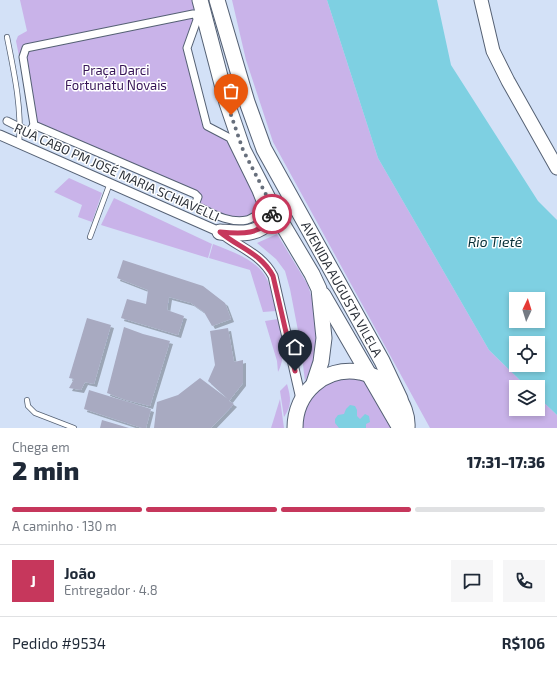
<!DOCTYPE html>
<html lang="pt">
<head>
<meta charset="utf-8">
<style>
  body { margin:0; font-family:"Exo 2",sans-serif; background:#f6f6f7; color:#1f2937; height:100vh; display:flex; flex-direction:column; font-size:15px; white-space:nowrap }
  * { box-sizing:border-box; margin:0 }
  p { font-size:13px; color:#747a83 }
  .icon { flex:none; width:22px; height:22px; fill:none; stroke:currentColor; stroke-width:2; stroke-linecap:round; stroke-linejoin:round }
  .map { position:relative; height:428px; overflow:hidden }
  .panel { display:flex; flex-direction:column; background:#fff; flex:1 }
  .panel>* { flex:none }
  .needle { width:26px; rotate:4deg }
  .tools { position:absolute; left:509px; top:292px; display:grid; gap:8px }
  .tools a { display:grid; place-items:center; width:36px; height:36px; border-radius:0px; background:#fff; box-shadow:0 2px 6px #0003; font-size:20px }
  .pin { position:absolute; display:grid; place-items:center; width:34px; height:34px; color:#fff; margin:-41px -17px; border-radius:50% 50% 50% 0; rotate:-45deg; box-shadow:0 0 4px #0007 }
  .pin .icon { rotate:45deg }
  .courier { position:absolute; display:grid; place-items:center; width:40px; height:40px; margin:-20px; border:3px solid #c6375c; border-radius:50%; background:#fff; color:#222; box-shadow:0 1px 5px #0007 }
  .summary em { font-style:normal; font-weight:800 }
  .summary div { display:flex; flex-direction:column-reverse }
  .summary { display:flex; align-items:center; justify-content:space-between; height:68px; padding:0 12px }
  h1 { font-size:26px; font-weight:800; line-height:30px }
  .bar { display:grid; grid-template-columns:repeat(4,1fr); gap:6px 4px; align-content:center; height:48px; padding:0 12px }
  .bar i { height:5px; border-radius:3px; background:#e0e1e3 }
  .bar .on { background:#c6375c }
  .bar p { grid-column:span 4 }
  .line { display:flex; align-items:center; gap:10px; padding:0 12px; border-top:1px solid #e0e1e3 }
  .line div { flex:1 }
  .round { display:grid; place-items:center; flex:none; width:42px; height:42px; border-radius:0px; background:#f6f6f7 }
  .map>svg:first-child { display:block }
  .green { fill:#c9b3e9 }
  .water { fill:#7ed0e2; fill-rule:evenodd }
  .building { fill:#a8aac1; filter:url(#shadow) }
  .lines { fill:none; stroke-linecap:round; stroke-linejoin:round }
  .service-casing { stroke:#556174; stroke-width:6 }
  .pedestrian-casing { stroke:#556174; stroke-width:9 }
  .minor-casing { stroke:#556174; stroke-width:11 }
  .secondary-casing { stroke:#556174; stroke-width:15 }
  .primary-casing { stroke:#556174; stroke-width:17 }
  .service { stroke:#fff; stroke-width:4.5 }
  .pedestrian { stroke:#fff; stroke-width:7 }
  .minor { stroke:#fff; stroke-width:9 }
  .secondary { stroke:#fff; stroke-width:13 }
  .primary { stroke:#fff; stroke-width:15 }
  .done { stroke:#676f7c; stroke-width:4; stroke-dasharray:0 7.2 }
  .route { stroke:#c6375c; stroke-width:5 }
  .labels { text-anchor:middle; stroke-width:3; stroke-linejoin:round; paint-order:stroke }
  .park-label { font-size:13px; fill:#371557; stroke:#fff }
  .street-label { font-size:13px; fill:#2d323a; stroke:#fff }
  .water-label { font-size:14px; font-style:italic; fill:#062f37; stroke:#fff }
</style>
</head>
<body>
<div class="map">
<svg width="557" height="428" viewBox="0 0 557 428">
  <defs>
    <filter id="shadow"><feDropShadow dx="3" dy="3" stdDeviation="0" flood-color="#0004"/></filter>
  </defs>
  <rect width="100%" height="100%" fill="#d3e1f7"/>
  <g class="green">
    <path d="M20,0H194L198,11L189,49L209,125L233,137L260,195V216L221,220L191,207L195,198L33,127L16,41L18,36L27,31Z"/>
    <path d="M232,0H327L378,158L489,350L527,387H516V409H538V397L557,415V428H430L273,142L246,60Z"/>
    <path d="M69,178L102,193L92,222L78,217L82,205L54,192Z"/>
    <path d="M114,198L212,244L208,258L101,225Z"/>
    <path d="M277,234L308,285L319,323L314,362L305,381L300,341L290,289L285,271L276,259L257,243Z"/>
    <path d="M213,244C235,253 260,260 269,284C272,292 273,302 276,311L263,312L250,270L209,258Z"/>
    <path d="M278,319C281,336 287,356 278,372L277,361L265,321Z"/>
    <path d="M344,377L366,380L392,428H301L302,419L312,395L327,383Z"/>
    <path d="M287,384C291,398 292,405 284,417L280,391Z"/>
    <path d="M280,399L284,428H271Z"/>
  </g>
  <g class="water">
    <path d="M327,0H437L451,65L538,201L557,220V415L538,397V387H527L489,350L378,158ZM516,299H538V321H516ZM516,343H538V365H516Z"/>
    <path d="M350,405L355,406L357,410V416L360,419L365,414L369,416L370,422L366,424V428H334H339L335,423V419L338,415L344,414L346,409Z"/>
  </g>
  <g class="building">
    <path d="M123,260L203,286L225,303L231,319L212,326L204,312L191,303L169,297L167,310L184,316L178,335L121,318L127,299L146,304L148,290L117,278Z"/>
    <path d="M87,318L111,325L94,384L85,382L81,390L69,388L74,379L69,378Z"/>
    <path d="M124,327L143,334L170,341L150,406L126,400L107,393Z"/>
    <path d="M228,328L234,362L243,360V383L229,401L234,404L211,428H154L157,402L178,395L200,378L228,399L208,381L215,365L210,331Z"/>
    <path d="M89,390L151,409L146,428H142L84,409Z"/>
    <path d="M102,420L129,428H100Z"/>
  </g>
  <g class="lines">
    <defs>
      <g id="service">
        <path d="M7,37C14,72 22,108 19,143"/>
        <path d="M90,237L110,183"/>
        <path d="M27,400L28,406L35,413L74,428"/>
      </g>
      <g id="pedestrian">
        <path d="M193,14H196L197,20L187,48L207,126L230,138L256,191L262,206L258,214C255,216 250,219 247,220C228,224 210,212 195,205L198,197L195,194L34,125L23,57L26,48Z"/>
        <path d="M7,121L29,132L34,125"/>
      </g>
      <path id="minor" d="M0,135L220,232C239,248 261,253 273,276L301,399"/>
      <path id="secondary" d="M481,0L493,51L508,81L557,168"/>
      <g id="primary">
        <path d="M200,0L227,103L243,150L274,210L312,274L319,289L324,338L321,362L314,383"/>
        <path d="M217,0L247,102L264,149L382,361L400,399"/>
        <path d="M220,232C237,233 256,236 268,222C271,219 272,214 274,210"/>
        <path d="M323,295L400,428"/>
        <path d="M295,428C295,393 324,366 360,372C369,374 380,378 388,384C390,387 393,391 395,394C403,403 408,416 407,428"/>
      </g>
    </defs>
    <use href="#service" class="service-casing"/>
    <use href="#pedestrian" class="pedestrian-casing"/>
    <use href="#minor" class="minor-casing"/>
    <use href="#secondary" class="secondary-casing"/>
    <use href="#primary" class="primary-casing"/>
    <use href="#service" class="service"/>
    <use href="#pedestrian" class="pedestrian"/>
    <use href="#minor" class="minor"/>
    <use href="#secondary" class="secondary"/>
    <use href="#primary" class="primary"/>
  </g>
  <g class="lines">
    <path class="done" d="M231,115L243,150L274,210L272,214"/>
    <path class="route" d="M272,214C263,236 240,234 220,232C239,248 261,253 273,276L295,371"/>
  </g>
  <g class="labels">
    <g class="park-label">
      <text x="116" y="75">Praça Darci<tspan x="116" dy="15">Fortunatu Novais</tspan></text>
    </g>
    <g class="street-label">
      <text transform="translate(117 172) rotate(24)" y="5">RUA CABO PM JOSÉ MARIA SCHIAVELLI</text>
      <text transform="translate(342 289) rotate(61)" y="5">AVENIDA AUGUSTA VILELA</text>
    </g>
    <g class="water-label">
      <text x="495" y="247">Rio Tietê</text>
    </g>
  </g>
</svg>
<div class="tools">
<a><svg class="needle" viewBox="-14 -14 28 28"><path d="M0-13l5 13h-10z" fill="#e53935"/><path d="M0 13l5-13h-10z" fill="#747a83"/></svg></a>
<a><svg class="icon" aria-label="locate" viewBox="0 0 24 24"><circle cx="12" cy="12" r="6"/><path d="M12 2v4M12 18v4M2 12h4M18 12h4"/></svg></a>
<a><svg class="icon" aria-label="layers" viewBox="0 0 24 24"><path d="M12 4l9 5-9 5-9-5zM3 14l9 5 9-5"/></svg></a>
</div>
<div class="pin" style="left:231px;top:115px;background:#ea580c"><svg class="icon" aria-label="bag" viewBox="0 0 24 24"><path d="M5 8h14l-1 12H6zM9 8a3 3 0 0 1 6 0"/></svg></div>
<div class="pin" style="left:295px;top:371px;background:#1f2937"><svg class="icon" aria-label="home" viewBox="0 0 24 24"><path d="M3 11l9-7 9 7M6 9v11h12V9"/></svg></div>
<div class="courier" style="left:272px;top:214px"><svg class="icon" aria-label="bike" viewBox="0 0 24 24"><circle cx="6" cy="16" r="4"/><circle cx="18" cy="16" r="4"/><path d="M6 16l4-8h5l3 8M10 8l3 8H6M13 5h3"/></svg></div>
</div>
<section class="panel">
<div class="summary"><div><h1>2 min</h1><p>Chega em</p></div><em>17:31–17:36</em></div>
<div class="bar"><i class="on"></i><i class="on"></i><i class="on"></i><i></i><p>A caminho · 130 m</p></div>
<div class="line" style="height:72px"><b class="round" style="background:#c6375c;color:#fff">J</b><div><b>João</b><p>Entregador · 4.8</p></div><a class="round"><svg class="icon" aria-label="chat" viewBox="0 0 24 24"><path d="M4 5h16v11H9l-5 4z"/></svg></a><a class="round"><svg class="icon" aria-label="phone" viewBox="0 0 24 24"><path d="M5 4h4l2 5-3 2q2 4 5 5l2-3 5 2v4C11 20 4 13 5 4z"/></svg></a></div>
<div class="line" style="height:52px"><div>Pedido #9534</div><b>R$106</b></div>
</section>
</body>
</html>
